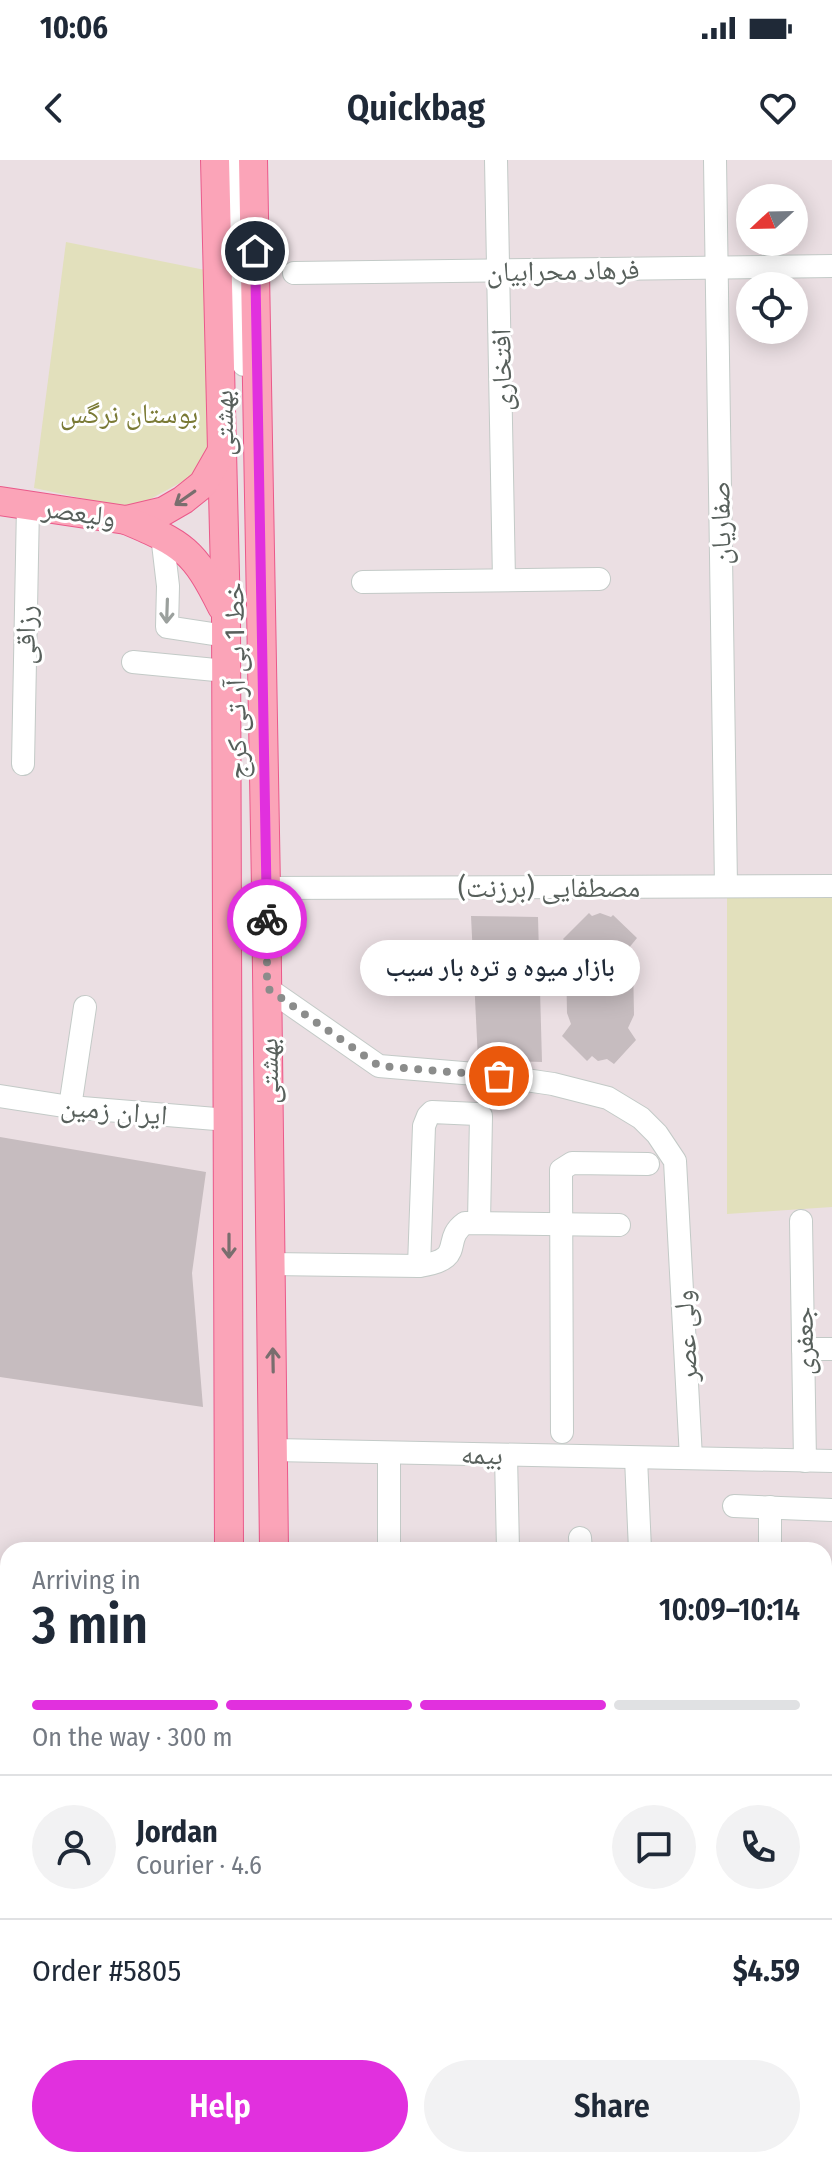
<!DOCTYPE html>
<html lang="en">
<head>
<meta charset="utf-8">
<style>
  body { margin:0; font-family:"Fira Sans Condensed","Noto Naskh Arabic",sans-serif; background:#f2f2f3; color:#1f2937; height:100vh; display:flex; flex-direction:column; font-size:30px; white-space:nowrap }
  * { box-sizing:border-box; margin:0 }
  p { font-size:26px; color:#747a83 }
  .icon { flex:none; width:44px; height:44px; fill:none; stroke:currentColor; stroke-width:2; stroke-linecap:round; stroke-linejoin:round }
  .map { position:relative; flex:1; overflow:hidden }
  .details { position:absolute; left:0px; top:1382px; width:832px; height:626px; display:flex; flex-direction:column; background:#fff; border-radius:24px 24px 0 0; box-shadow:0 4px 20px #0003 }
  .details>* { flex:none }
  .needle { width:52px; rotate:248deg }
  .buttons { position:absolute; left:736px; top:24px; display:grid; gap:16px }
  .buttons a { display:grid; place-items:center; width:72px; height:72px; border-radius:50%; background:#fff; box-shadow:0 4px 20px #0003; font-size:40px }
  .pin { position:absolute; display:grid; place-items:center; width:68px; height:68px; color:#fff; margin:-34px; border:4px solid #fff; border-radius:50%; box-shadow:0 2px 8px #0007 }
  .courier { position:absolute; display:grid; place-items:center; width:80px; height:80px; margin:-40px; border:6px solid #e130de; border-radius:50%; background:#fff; color:#222; box-shadow:0 2px 10px #0007 }
  .bubble { position:absolute; height:56px; border-radius:28px; background:#fff; box-shadow:0 4px 20px #0003; font-size:26px; font-weight:600; line-height:56px; text-align:center }
  .overview em { font-style:normal; font-weight:600 }
  .overview div { display:flex; flex-direction:column-reverse }
  .overview { display:flex; align-items:center; justify-content:space-between; height:136px; padding:0 32px }
  h1 { font-size:52px; font-weight:600; line-height:60px }
  .bar { display:grid; grid-template-columns:repeat(4,1fr); gap:12px 8px; align-content:center; height:96px; padding:0 32px }
  .bar i { height:10px; border-radius:6px; background:#e0e1e3 }
  .bar .current { background:#e130de }
  .bar p { grid-column:span 4 }
  .line { display:flex; align-items:center; gap:20px; padding:0 32px; border-top:2px solid #e0e1e3 }
  .line div { flex:1 }
  .round { display:grid; place-items:center; flex:none; width:84px; height:84px; border-radius:42px; background:#f2f2f3 }
  .action { display:flex; gap:16px; margin-top:auto; padding:16px 32px }
  .action a { flex:1; height:92px; border-radius:48px; background:#e130de; color:#fff; font-size:32px; font-weight:600; line-height:92px; text-align:center }
  .action a+a { background:#f2f2f3; color:#1f2937 }
  .status { display:flex; justify-content:space-between; align-items:center; height:56px; padding:0 40px; background:#fff; direction:ltr }
  .status svg { height:22px; fill:currentColor }
  header { display:flex; justify-content:space-between; align-items:center; height:104px; padding:0 32px; background:#fff; font-size:36px; font-weight:600 }
  .map>svg:first-child { display:block }
  .green { fill:#e2e0bc }
  .building { fill:#c6bcbf }
  .lines { fill:none; stroke-linecap:round; stroke-linejoin:round }
  .minor-casing { stroke:#c3cac7; stroke-width:24 }
  .major-casing { stroke:#ea598a; stroke-width:30 }
  .minor { stroke:#fff; stroke-width:22 }
  .major { stroke:#fba4b8; stroke-width:28 }
  .oneway { stroke:#796e6e }
  .oneway2 { stroke:#9ba09d }
  .done { stroke:#8b8c8b; stroke-width:8; stroke-dasharray:0 14.4 }
  .route { stroke:#e130de; stroke-width:10 }
  .labels { text-anchor:middle; stroke-width:6; stroke-linejoin:round; paint-order:stroke }
  .street-label { font-size:28px; fill:#58605c; stroke:#fff }
  .park-label { font-size:28px; fill:#7a7a35; stroke:#fff }
</style>
</head>
<body>
<div class="status"><b>10:06</b><svg viewBox="0 0 49 12"><path d="M0 12V9h3v3zM5 12V6h3v6zM10 12V3h3v9zM15 12V0h3v12zM26 1h20v11H26zM47 4h2v5h-2z"/></svg></div>
<header><svg class="icon" aria-label="back" viewBox="0 0 24 24"><path d="M15 5l-7 7 7 7"/></svg>Quickbag<svg class="icon" aria-label="heart" viewBox="0 0 24 24"><path d="M12 20l-8-8c-3-5 5-10 8-4 3-6 11-1 8 4z"/></svg></header>
<div class="map">
<svg width="832" height="2007" viewBox="0 0 832 2007">
  <rect width="100%" height="100%" fill="#ebdfe3"/>
  <g class="green">
    <path d="M66,82L210,111L215,282L189,318L132,349L34,328Z"/>
    <path d="M727,731H832V1047L727,1054Z"/>
  </g>
  <g class="building">
    <path d="M589,753L592,756L600,753L611,757L613,755L637,778L628,789L633,801L634,855L628,868L636,880L614,904L607,899L598,901L592,896L587,901L562,876L571,864L567,853L566,801L571,788L563,779Z"/>
    <path d="M471,756L538,757L542,902L478,900Z"/>
    <path d="M0,977L206,1012L192,1113L203,1247L0,1217Z"/>
  </g>
  <g class="lines">
    <defs>
      <g id="minor">
        <path d="M237,0L244,205"/>
        <path d="M496,0L504,420"/>
        <path d="M715,0L726,726"/>
        <path d="M294,113L832,106"/>
        <path d="M162,375L168,426L167,467L226,476"/>
        <path d="M363,422L599,419"/>
        <path d="M133,502L226,511"/>
        <path d="M23,604L28,346"/>
        <path d="M266,728L832,726"/>
        <path d="M267,828L379,906L499,916L553,924L608,938L641,958L657,974L675,1001L691,1298"/>
        <path d="M0,936L70,947L228,960"/>
        <path d="M70,947L85,847"/>
        <path d="M801,1061L805,1301"/>
        <path d="M271,1104L419,1106C468,1099 440,1081 465,1063L619,1065"/>
        <path d="M419,1106L424,966L428,956L432,952L477,954L481,956L479,1062"/>
        <path d="M803,1189H832"/>
        <path d="M562,1272L561,1010L572,1003L648,1004"/>
        <path d="M274,1290L832,1301"/>
        <path d="M389,1293V1390"/>
        <path d="M506,1295L508,1390"/>
        <path d="M636,1298L640,1390"/>
        <path d="M734,1346L832,1350"/>
        <path d="M770,1347V1390"/>
        <path d="M580,1378L581,1390"/>
        <path d="M825,1582L830,1956"/>
        <path d="M0,1769L8,1728"/>
        <path d="M0,1971L8,1974"/>
        <path d="M81,2000L102,2007"/>
        <path d="M614,2000L643,2007"/>
        <path d="M529,2007L530,2000"/>
      </g>
      <g id="major">
        <path d="M215,0L226,456L229,1390"/>
        <path d="M253,0L266,728L274,1390"/>
        <path d="M0,341L126,360L164,351L183,340L203,324L223,289"/>
        <path d="M126,360C183,384 194,390 222,447"/>
        <path d="M0,1625L8,1627"/>
        <path d="M232,2007V2000"/>
        <path d="M274,2007V2000"/>
      </g>
    </defs>
    <use href="#minor" class="minor-casing"/>
    <use href="#major" class="major-casing"/>
    <use href="#minor" class="minor"/>
    <use href="#major" class="major"/>
  </g>
  <defs><path id="oneway-shaft" d="M-6 0H5M1.5-3L5.5 0L1.5 3" fill="none" stroke-width="1.6" stroke-linecap="round" stroke-linejoin="round" transform="scale(2)"/></defs>
  <g class="oneway">
    <use href="#oneway-shaft" transform="translate(185 338) rotate(145)"/>
    <use href="#oneway-shaft" transform="translate(229 1086) rotate(90)"/>
    <use href="#oneway-shaft" transform="translate(273 1200) rotate(-91)"/>
  </g>
  <use class="oneway2" href="#oneway-shaft" transform="translate(167 451) rotate(92)"/>
  <g class="lines">
    <path class="done" d="M267,759V828L379,906L499,916"/>
    <path class="route" d="M255,91L267,759"/>
  </g>
  <g class="labels">
    <g class="street-label">
      <text transform="translate(563 110) rotate(-1)" y="10">فرهاد محرابیان</text>
      <text transform="translate(501 210) rotate(-91)" y="10">افتخاری</text>
      <text transform="translate(223 263) rotate(-91)" y="10">بهشتی</text>
      <text transform="translate(79 352) rotate(8)" y="10">ولیعصر</text>
      <text transform="translate(720 363) rotate(-91)" y="10">صفاریان</text>
      <text transform="translate(25 475) rotate(-89)" y="10">رزاقی</text>
      <text transform="translate(235 521) rotate(-91)" y="10">خط 1 بی آر تی کرج</text>
      <text x="549" y="737">مصطفایی (برزنت)</text>
      <text transform="translate(268 911) rotate(-91)" y="10">بهشتی</text>
      <text transform="translate(114 950) rotate(5)" y="10">ایران زمین</text>
      <text transform="translate(685 1176) rotate(-93)" y="10">ولی عصر</text>
      <text transform="translate(803 1181) rotate(-91)" y="10">جعفری</text>
      <text transform="translate(482 1294) rotate(1)" y="10">بیمه</text>
    </g>
    <g class="park-label">
      <text x="129" y="263">بوستان نرگس</text>
    </g>
  </g>
</svg>
<div class="buttons">
<a><svg class="needle" viewBox="-14 -14 28 28"><path d="M0-13l5 13h-10z" fill="#e53935"/><path d="M0 13l5-13h-10z" fill="#747a83"/></svg></a>
<a><svg class="icon" aria-label="locate" viewBox="0 0 24 24"><circle cx="12" cy="12" r="6"/><path d="M12 2v4M12 18v4M2 12h4M18 12h4"/></svg></a>
</div>
<div class="pin" style="left:499px;top:916px;background:#ea580c"><svg class="icon" aria-label="bag" viewBox="0 0 24 24"><path d="M5 8h14l-1 12H6zM9 8a3 3 0 0 1 6 0"/></svg></div>
<div class="pin" style="left:255px;top:91px;background:#1f2937"><svg class="icon" aria-label="home" viewBox="0 0 24 24"><path d="M3 11l9-7 9 7M6 9v11h12V9"/></svg></div>
<div class="courier" style="left:267px;top:759px"><svg class="icon" aria-label="bike" viewBox="0 0 24 24"><circle cx="6" cy="16" r="4"/><circle cx="18" cy="16" r="4"/><path d="M6 16l4-8h5l3 8M10 8l3 8H6M13 5h3"/></svg></div>
<div class="bubble" style="left:360px;top:780px;width:280px">بازار میوه و تره بار سیب</div>
<section class="details">
<div class="overview"><div><h1>3 min</h1><p>Arriving in</p></div><em>10:09–10:14</em></div>
<div class="bar"><i class="current"></i><i class="current"></i><i class="current"></i><i></i><p>On the way · 300 m</p></div>
<div class="line" style="height:144px"><a class="round"><svg class="icon" aria-label="person" viewBox="0 0 24 24"><circle cx="12" cy="8" r="4"/><path d="M4 21q1-7 8-7t8 7"/></svg></a><div><b>Jordan</b><p>Courier · 4.6</p></div><a class="round"><svg class="icon" aria-label="chat" viewBox="0 0 24 24"><path d="M4 5h16v11H9l-5 4z"/></svg></a><a class="round"><svg class="icon" aria-label="phone" viewBox="0 0 24 24"><path d="M5 4h4l2 5-3 2q2 4 5 5l2-3 5 2v4C11 20 4 13 5 4z"/></svg></a></div>
<div class="line" style="height:104px"><div>Order #5805</div><b>$4.59</b></div>
<div class="action"><a>Help</a><a>Share</a></div>
</section>
</div>
</body>
</html>
